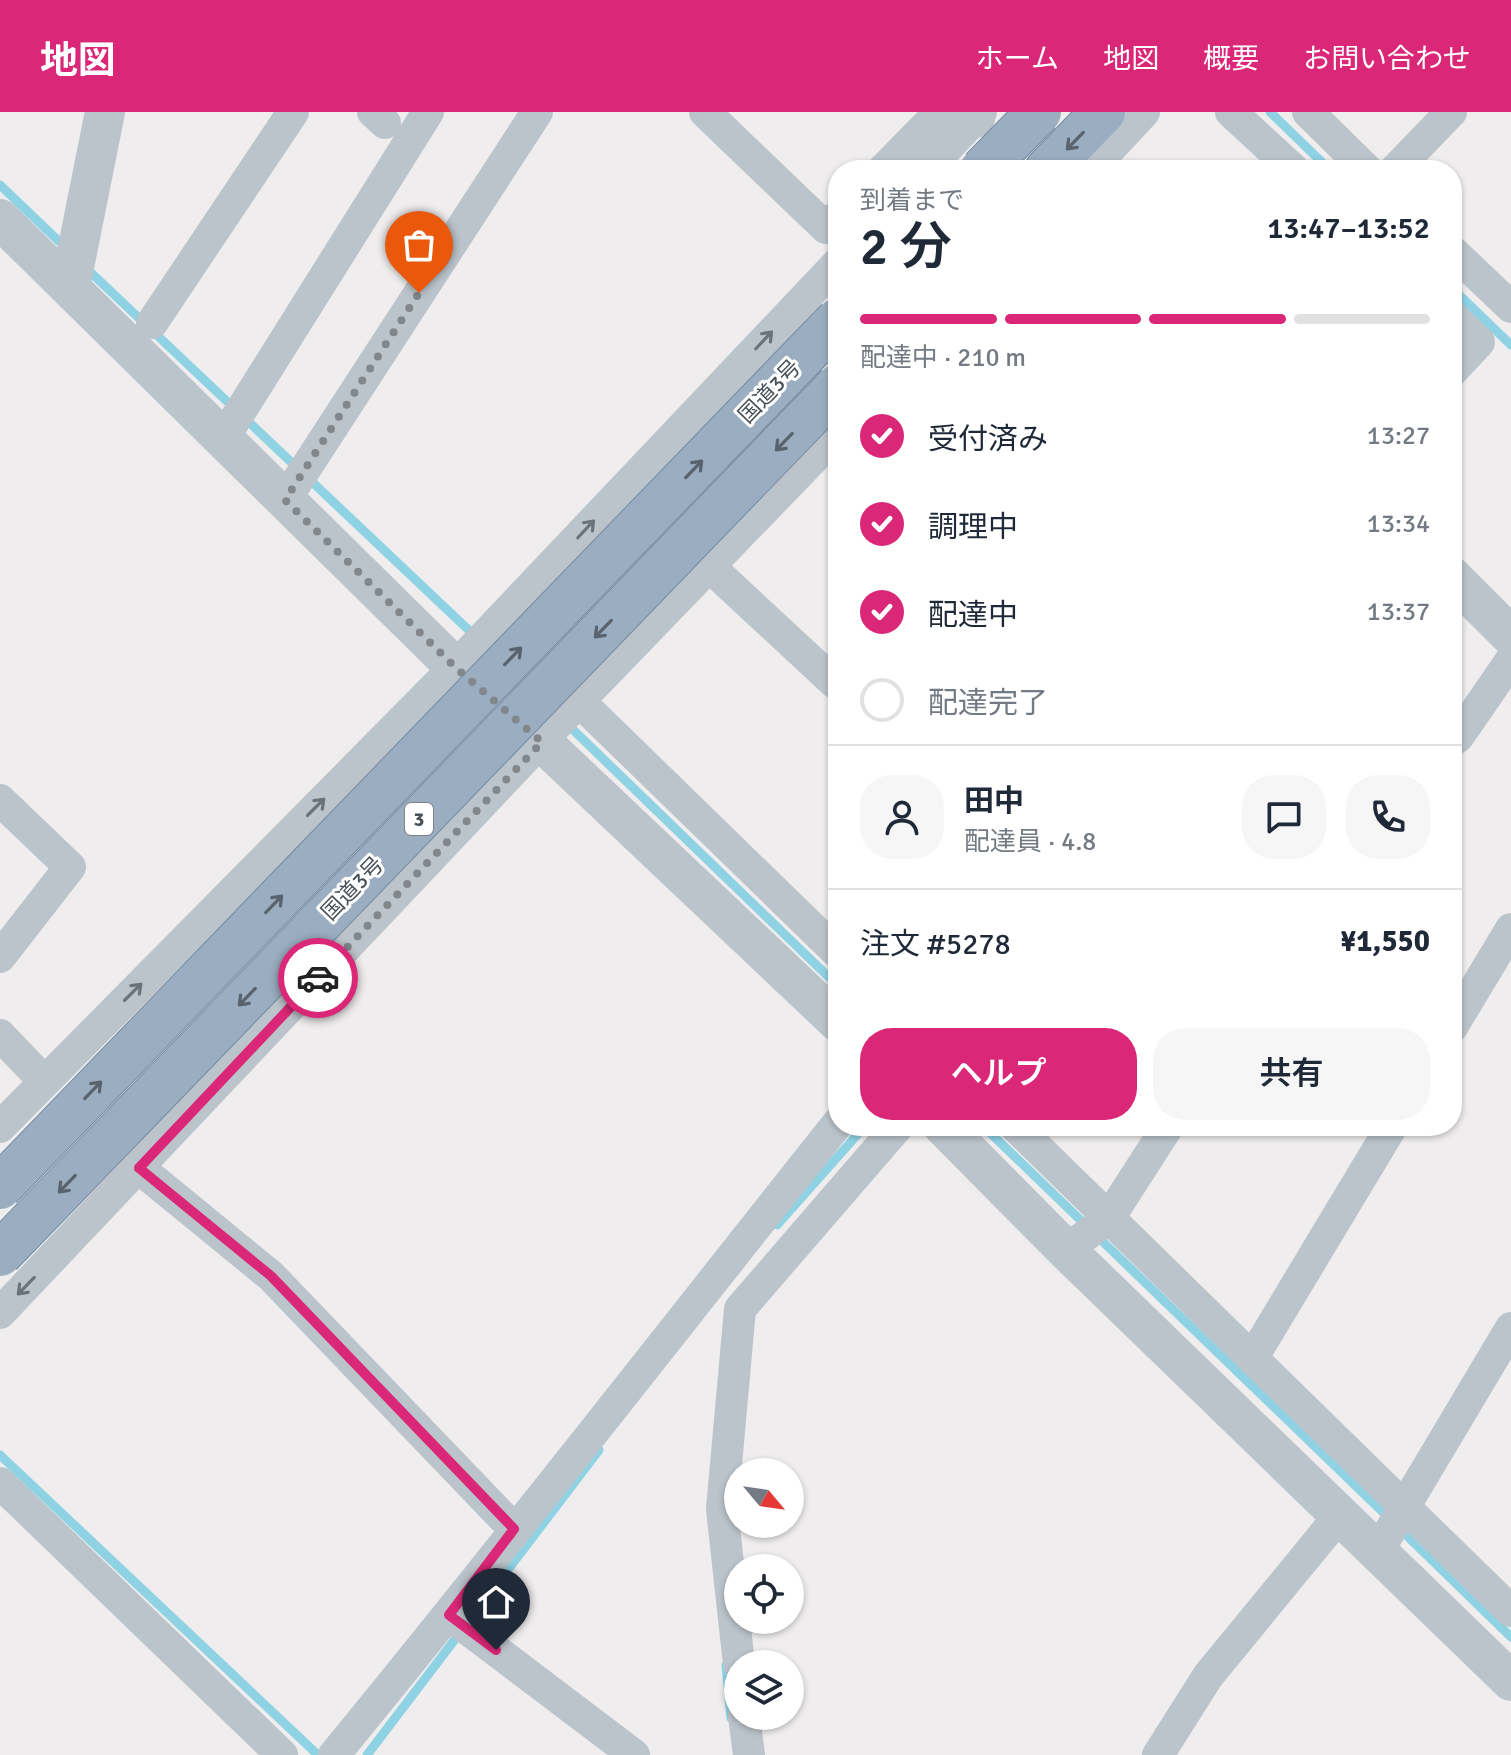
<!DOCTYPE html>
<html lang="ja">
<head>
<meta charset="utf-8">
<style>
  body { margin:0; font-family:Signika,"Noto Sans JP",sans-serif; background:#f6f6f7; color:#1f2937; height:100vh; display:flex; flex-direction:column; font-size:30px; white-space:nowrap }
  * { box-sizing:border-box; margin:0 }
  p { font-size:26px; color:#747a83 }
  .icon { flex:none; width:44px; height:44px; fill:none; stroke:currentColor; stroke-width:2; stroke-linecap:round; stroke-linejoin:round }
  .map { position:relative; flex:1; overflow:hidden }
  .drawer { position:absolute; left:828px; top:48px; width:634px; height:976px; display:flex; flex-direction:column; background:#fff; border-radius:32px; box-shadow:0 2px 6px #0004 }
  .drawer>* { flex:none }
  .needle { width:52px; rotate:119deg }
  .fabs { position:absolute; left:724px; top:1346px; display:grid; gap:16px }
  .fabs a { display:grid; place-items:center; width:80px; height:80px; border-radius:50%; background:#fff; box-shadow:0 2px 6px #0004; font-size:40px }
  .pin { position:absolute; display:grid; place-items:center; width:68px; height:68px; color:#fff; margin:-82px -34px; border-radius:50% 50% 50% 0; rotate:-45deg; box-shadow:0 0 8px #0007 }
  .pin .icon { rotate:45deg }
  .courier { position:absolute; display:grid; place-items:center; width:80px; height:80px; margin:-40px; border:6px solid #db2777; border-radius:50%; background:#fff; color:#222; box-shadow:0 2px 10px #0007 }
  .overview em { font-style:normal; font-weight:600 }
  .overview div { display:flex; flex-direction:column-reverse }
  .overview { display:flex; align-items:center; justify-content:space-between; height:136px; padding:0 32px }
  h1 { font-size:52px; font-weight:600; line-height:60px }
  .bar { display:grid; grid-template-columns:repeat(4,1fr); gap:12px 8px; align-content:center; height:96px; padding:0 32px }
  .bar i { height:10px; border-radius:6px; background:#e0e1e3 }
  .bar .on { background:#db2777 }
  .bar p { grid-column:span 4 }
  .line { display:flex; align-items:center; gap:20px; padding:0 32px; border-top:2px solid #e0e1e3 }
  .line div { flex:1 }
  .round { display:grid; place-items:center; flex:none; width:84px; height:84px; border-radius:32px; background:#f6f6f7 }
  ol { padding:0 32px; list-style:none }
  li { display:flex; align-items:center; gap:24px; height:88px }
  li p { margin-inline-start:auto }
  li .icon { padding:8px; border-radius:50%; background:#db2777; color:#fff; stroke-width:4 }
  li:last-child { color:#747a83 }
  li i { width:44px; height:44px; border:4px solid #e0e1e3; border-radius:50% }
  .cta { display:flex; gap:16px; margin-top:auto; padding:16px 32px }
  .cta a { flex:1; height:92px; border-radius:32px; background:#db2777; color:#fff; font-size:32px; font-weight:600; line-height:92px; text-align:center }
  .cta a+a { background:#f6f6f7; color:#1f2937 }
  header { display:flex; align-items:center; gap:48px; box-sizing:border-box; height:112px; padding:0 40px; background:#db2777; color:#fff }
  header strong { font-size:38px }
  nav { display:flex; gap:44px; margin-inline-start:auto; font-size:28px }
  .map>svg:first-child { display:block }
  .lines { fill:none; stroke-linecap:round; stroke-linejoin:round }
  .stream { stroke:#8ed2e4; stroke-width:9 }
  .trunk-casing { stroke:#738aa3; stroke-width:46 }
  .minor { stroke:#bcc4cb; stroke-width:32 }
  .tertiary { stroke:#bcc4cb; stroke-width:40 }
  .trunk { stroke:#9baec1; stroke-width:44 }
  .trunk-bridge-casing { stroke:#738aa3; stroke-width:46; stroke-linecap:butt }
  .trunk-bridge { stroke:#9baec1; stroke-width:44 }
  .oneway { stroke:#58636d }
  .oneway2 { stroke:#6a737a }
  .done { stroke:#82878c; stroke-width:8; stroke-dasharray:0 14.4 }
  .route { stroke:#db2777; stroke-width:10 }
  .labels { text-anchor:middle; stroke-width:6; stroke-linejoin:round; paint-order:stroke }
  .shield { fill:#fff; stroke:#7e848a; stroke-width:2 }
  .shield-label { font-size:20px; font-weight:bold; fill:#475058 }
  .street-label { font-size:22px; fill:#475058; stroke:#fff }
</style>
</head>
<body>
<header>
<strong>地図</strong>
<nav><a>ホーム</a><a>地図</a><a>概要</a><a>お問い合わせ</a></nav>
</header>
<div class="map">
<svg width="1511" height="1643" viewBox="0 0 1511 1643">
  <rect width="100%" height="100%" fill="#efeded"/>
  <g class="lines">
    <g class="stream">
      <path d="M1270,0L1330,58"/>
      <path d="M0,73L67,137"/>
      <path d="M86,156L476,525"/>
      <path d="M1452,176L1511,233"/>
      <path d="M565,610L838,874"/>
      <path d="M983,1014L1389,1406"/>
      <path d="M777,1113L865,1014"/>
      <path d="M0,1343L318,1643"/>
      <path d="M1400,1417L1511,1525"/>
      <path d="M726,1553L731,1606"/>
      <path d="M367,1643L599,1338"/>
    </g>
    <defs>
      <path id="trunk" d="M1047,58L1103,0"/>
    </defs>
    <use href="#trunk" class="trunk-casing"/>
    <g class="minor">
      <path d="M373,0L385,11"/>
      <path d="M705,0L826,116L838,104"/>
      <path d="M1231,0L1294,58"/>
      <path d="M1308,0L1367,58"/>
      <path d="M883,58L940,0"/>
      <path d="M926,58L981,0"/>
      <path d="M1090,58L1144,0"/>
      <path d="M1395,58L1451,0"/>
      <path d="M1452,139L1511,195"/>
      <path d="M1452,204L1479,230L1452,259"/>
      <path d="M152,211L293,0"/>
      <path d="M223,327L428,0"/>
      <path d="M285,388L537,0"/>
      <path d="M710,455L835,571"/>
      <path d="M579,589L838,841"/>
      <path d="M1452,629L1458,625L1511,548"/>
      <path d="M0,688L70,755L0,845"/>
      <path d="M1452,915L1511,817"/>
      <path d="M0,923L44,969"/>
      <path d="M1015,1014L1511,1499"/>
      <path d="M0,1015L455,555L838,151"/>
      <path d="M139,1056L271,1164L514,1417"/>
      <path d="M1066,1138L1109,1106L1168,1014"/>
      <path d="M0,1201L579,589L838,321"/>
      <path d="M1253,1245L1392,1014"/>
      <path d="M0,1371L282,1643"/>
      <path d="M1378,1439L1511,1216"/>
      <path d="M449,1503L634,1643"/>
      <path d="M739,1552L722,1397L740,1197L898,1014"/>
      <path d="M744,1604L749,1643"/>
      <path d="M334,1643C505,1435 670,1222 838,1011"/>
      <path d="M1158,1643L1208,1564L1340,1403"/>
    </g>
    <g class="tertiary">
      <path d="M968,0L975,6"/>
      <path d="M0,107L455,555"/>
      <path d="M70,175L105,0"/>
      <path d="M1452,465L1511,524"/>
      <path d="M542,630L838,910"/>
      <path d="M943,1014L1066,1138L1511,1569"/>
    </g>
    <use href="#trunk" class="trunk"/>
    <defs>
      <g id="trunk-bridge">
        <path d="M982,58L1039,0"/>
        <path d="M0,1075L838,208"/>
        <path d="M0,1142L838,274"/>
      </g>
    </defs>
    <use href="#trunk-bridge" class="trunk-bridge-casing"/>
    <use href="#trunk-bridge" class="trunk-bridge"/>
  </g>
  <defs><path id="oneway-shaft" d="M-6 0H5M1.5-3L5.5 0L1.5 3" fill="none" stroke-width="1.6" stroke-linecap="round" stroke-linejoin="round" transform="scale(2)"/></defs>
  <g class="oneway">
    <use href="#oneway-shaft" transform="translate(1075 29) rotate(134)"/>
    <use href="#oneway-shaft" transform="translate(784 330) rotate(134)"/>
    <use href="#oneway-shaft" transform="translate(694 357) rotate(-46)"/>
    <use href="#oneway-shaft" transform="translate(603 517) rotate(134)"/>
    <use href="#oneway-shaft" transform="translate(513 544) rotate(-46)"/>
    <use href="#oneway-shaft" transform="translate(274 792) rotate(-46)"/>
    <use href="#oneway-shaft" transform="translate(247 885) rotate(134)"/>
    <use href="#oneway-shaft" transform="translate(93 978) rotate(-46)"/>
    <use href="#oneway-shaft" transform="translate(67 1072) rotate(134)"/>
  </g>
  <g class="oneway2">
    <use href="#oneway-shaft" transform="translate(764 228) rotate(-47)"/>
    <use href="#oneway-shaft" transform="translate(586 417) rotate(-47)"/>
    <use href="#oneway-shaft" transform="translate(316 695) rotate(-45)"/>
    <use href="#oneway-shaft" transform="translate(133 880) rotate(-45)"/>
    <use href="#oneway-shaft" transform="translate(26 1174) rotate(134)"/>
  </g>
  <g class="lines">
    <path class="done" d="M318,866L542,630L455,555L285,388L419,181"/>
    <path class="route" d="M318,866L139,1056L271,1164L514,1417L449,1503L496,1538"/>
  </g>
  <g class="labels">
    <rect class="shield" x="405" y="691" width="28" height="32" rx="6"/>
    <g class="shield-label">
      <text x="419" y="714">3</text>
    </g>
    <g class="street-label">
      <text transform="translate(769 279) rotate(-46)" y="8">国道3号</text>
      <text transform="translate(352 776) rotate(-46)" y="8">国道3号</text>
    </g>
  </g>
</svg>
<div class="fabs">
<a><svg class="needle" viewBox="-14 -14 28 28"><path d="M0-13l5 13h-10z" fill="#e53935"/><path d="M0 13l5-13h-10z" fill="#747a83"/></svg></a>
<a><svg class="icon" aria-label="locate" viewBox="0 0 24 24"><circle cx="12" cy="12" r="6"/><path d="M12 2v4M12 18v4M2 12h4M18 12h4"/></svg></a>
<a><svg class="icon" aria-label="layers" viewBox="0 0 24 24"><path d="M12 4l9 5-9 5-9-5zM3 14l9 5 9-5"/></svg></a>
</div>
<div class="pin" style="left:419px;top:181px;background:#ea580c"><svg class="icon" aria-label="bag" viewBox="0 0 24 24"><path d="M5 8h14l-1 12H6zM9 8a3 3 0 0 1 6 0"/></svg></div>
<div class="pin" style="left:496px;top:1538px;background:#1f2937"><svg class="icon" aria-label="home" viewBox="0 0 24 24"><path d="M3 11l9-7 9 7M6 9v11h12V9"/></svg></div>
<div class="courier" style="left:318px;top:866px"><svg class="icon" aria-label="car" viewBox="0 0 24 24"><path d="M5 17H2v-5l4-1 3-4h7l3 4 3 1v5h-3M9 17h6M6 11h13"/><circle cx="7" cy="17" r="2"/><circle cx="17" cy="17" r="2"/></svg></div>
<section class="drawer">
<div class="overview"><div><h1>2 分</h1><p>到着まで</p></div><em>13:47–13:52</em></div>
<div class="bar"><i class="on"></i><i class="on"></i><i class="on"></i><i></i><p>配達中 · 210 m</p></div>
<ol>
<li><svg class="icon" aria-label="check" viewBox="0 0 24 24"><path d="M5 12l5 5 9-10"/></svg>受付済み<p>13:27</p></li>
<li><svg class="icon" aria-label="check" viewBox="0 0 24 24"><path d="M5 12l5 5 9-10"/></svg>調理中<p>13:34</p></li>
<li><svg class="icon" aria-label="check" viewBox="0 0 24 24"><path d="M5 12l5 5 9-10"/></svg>配達中<p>13:37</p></li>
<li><i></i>配達完了</li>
</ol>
<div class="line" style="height:144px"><a class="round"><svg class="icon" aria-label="person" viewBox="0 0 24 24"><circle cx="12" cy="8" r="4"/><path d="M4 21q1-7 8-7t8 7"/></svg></a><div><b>田中</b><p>配達員 · 4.8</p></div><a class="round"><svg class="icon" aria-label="chat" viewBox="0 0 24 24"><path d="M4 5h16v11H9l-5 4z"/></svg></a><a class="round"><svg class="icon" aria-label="phone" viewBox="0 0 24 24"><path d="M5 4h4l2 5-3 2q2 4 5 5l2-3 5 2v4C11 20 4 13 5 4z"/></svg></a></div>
<div class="line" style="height:104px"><div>注文 #5278</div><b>¥1,550</b></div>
<div class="cta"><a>ヘルプ</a><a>共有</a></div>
</section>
</div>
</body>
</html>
